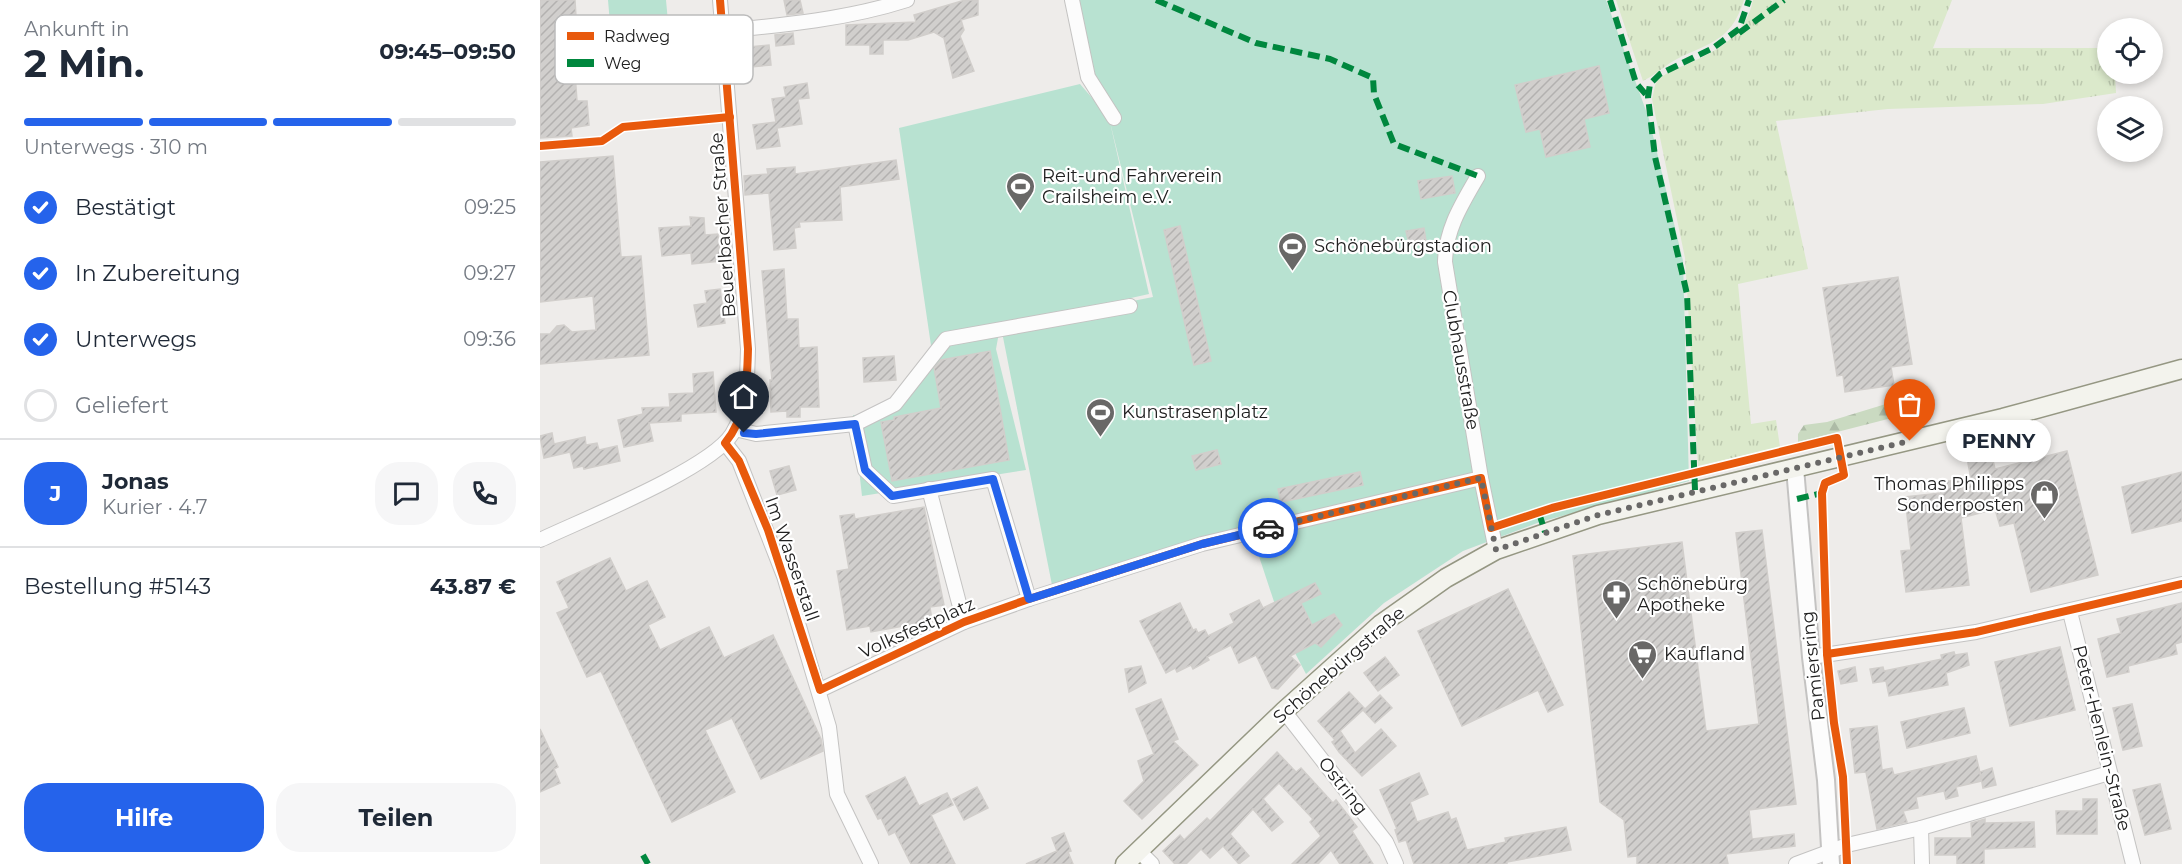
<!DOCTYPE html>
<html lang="de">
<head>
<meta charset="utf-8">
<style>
  body { margin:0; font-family:Montserrat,sans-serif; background:#f6f6f7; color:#1f2937; height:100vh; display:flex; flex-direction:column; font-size:22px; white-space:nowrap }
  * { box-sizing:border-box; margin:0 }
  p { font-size:20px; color:#747a83 }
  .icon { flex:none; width:33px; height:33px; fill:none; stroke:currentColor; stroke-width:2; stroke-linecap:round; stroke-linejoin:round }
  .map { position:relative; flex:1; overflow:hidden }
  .panel { display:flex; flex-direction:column; background:#fff; width:540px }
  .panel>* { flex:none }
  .tools { position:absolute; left:1557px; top:18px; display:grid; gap:12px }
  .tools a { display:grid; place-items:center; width:66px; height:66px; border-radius:50%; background:#fff; box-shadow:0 3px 9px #0003; font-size:30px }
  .pin { position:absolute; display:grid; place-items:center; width:51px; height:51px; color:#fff; margin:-62px -26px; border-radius:50% 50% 50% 0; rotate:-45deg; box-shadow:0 0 6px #0007 }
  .pin .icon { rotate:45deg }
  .courier { position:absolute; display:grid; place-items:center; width:60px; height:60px; margin:-30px; border:4px solid #2563eb; border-radius:50%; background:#fff; color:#222; box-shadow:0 2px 8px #0007 }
  .bubble { position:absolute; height:42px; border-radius:21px; background:#fff; box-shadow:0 3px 9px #0003; font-size:20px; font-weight:700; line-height:42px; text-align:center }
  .headline em { font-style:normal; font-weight:700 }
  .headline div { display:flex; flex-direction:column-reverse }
  .headline { display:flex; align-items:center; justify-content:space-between; height:102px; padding:0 24px }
  h1 { font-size:39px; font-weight:700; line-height:45px }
  .bar { display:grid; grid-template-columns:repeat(4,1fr); gap:9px 6px; align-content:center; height:72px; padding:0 24px }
  .bar i { height:8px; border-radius:4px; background:#e0e1e3 }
  .bar .selected { background:#2563eb }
  .bar p { grid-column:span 4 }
  .line { display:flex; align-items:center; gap:15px; padding:0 24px; border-top:2px solid #e0e1e3 }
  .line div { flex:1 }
  .round { display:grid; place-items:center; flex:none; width:63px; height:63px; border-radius:24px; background:#f6f6f7 }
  ol { padding:0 24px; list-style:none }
  li { display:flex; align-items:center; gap:18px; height:66px }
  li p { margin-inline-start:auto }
  li .icon { padding:6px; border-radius:50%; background:#2563eb; color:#fff; stroke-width:4 }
  li:last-child { color:#747a83 }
  li i { width:33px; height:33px; border:3px solid #e0e1e3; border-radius:50% }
  .action { display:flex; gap:12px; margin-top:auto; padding:12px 24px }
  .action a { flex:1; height:69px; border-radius:24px; background:#2563eb; color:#fff; font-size:24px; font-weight:700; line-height:69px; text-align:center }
  .action a+a { background:#f6f6f7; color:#1f2937 }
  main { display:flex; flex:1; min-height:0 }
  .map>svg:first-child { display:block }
  .grass { fill:url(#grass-tufts) }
  .forest { fill:url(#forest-firs) }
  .pitch { fill:#b8e2d1 }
  .building { fill:url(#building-hatch); stroke:#d1cecb; stroke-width:1.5 }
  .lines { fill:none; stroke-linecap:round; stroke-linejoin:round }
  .minor-casing { stroke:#c4c3c2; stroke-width:16 }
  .tertiary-casing { stroke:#c4c3c2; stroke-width:20 }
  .secondary-casing { stroke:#959783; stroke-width:21 }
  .minor { stroke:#fcfcfc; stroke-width:14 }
  .tertiary { stroke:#fcfcfc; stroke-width:16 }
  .secondary { stroke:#f3f3ed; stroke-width:18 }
  .quiet { stroke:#00873e; stroke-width:6; stroke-dasharray:12 6; stroke-linecap:butt }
  .cycleway-casing { stroke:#fff; stroke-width:11 }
  .cycleway { stroke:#e8590c; stroke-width:8 }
  .done { stroke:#696867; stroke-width:6; stroke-dasharray:0 10.8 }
  .route { stroke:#2563eb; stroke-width:8 }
  .labels { text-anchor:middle; stroke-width:4.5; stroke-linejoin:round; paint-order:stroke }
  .poi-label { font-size:18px; fill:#212121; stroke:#fff; text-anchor:start }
  .street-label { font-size:18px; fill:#212121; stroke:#fff }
  .key { fill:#fff; stroke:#bcbcbc; stroke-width:1.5 }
  .key-label { font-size:16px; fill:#212121 }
</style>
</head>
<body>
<main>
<section class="panel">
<div class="headline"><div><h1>2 Min.</h1><p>Ankunft in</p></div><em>09:45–09:50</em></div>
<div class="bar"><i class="selected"></i><i class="selected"></i><i class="selected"></i><i></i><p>Unterwegs · 310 m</p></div>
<ol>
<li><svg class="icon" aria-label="check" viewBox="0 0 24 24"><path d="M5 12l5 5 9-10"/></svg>Bestätigt<p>09:25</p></li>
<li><svg class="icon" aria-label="check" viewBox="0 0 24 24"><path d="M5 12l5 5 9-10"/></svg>In Zubereitung<p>09:27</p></li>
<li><svg class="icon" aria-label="check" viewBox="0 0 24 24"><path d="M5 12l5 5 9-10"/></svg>Unterwegs<p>09:36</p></li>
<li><i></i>Geliefert</li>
</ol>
<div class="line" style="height:108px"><b class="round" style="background:#2563eb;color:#fff">J</b><div><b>Jonas</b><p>Kurier · 4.7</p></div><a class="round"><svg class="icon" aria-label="chat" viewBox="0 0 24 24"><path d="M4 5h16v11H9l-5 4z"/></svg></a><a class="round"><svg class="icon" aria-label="phone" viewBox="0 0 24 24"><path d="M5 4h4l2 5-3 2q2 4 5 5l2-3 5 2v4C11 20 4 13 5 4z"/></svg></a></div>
<div class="line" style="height:78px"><div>Bestellung #5143</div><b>43.87 €</b></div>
<div class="action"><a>Hilfe</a><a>Teilen</a></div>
</section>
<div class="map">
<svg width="1642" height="864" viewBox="0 0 1642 864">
  <defs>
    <pattern id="grass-tufts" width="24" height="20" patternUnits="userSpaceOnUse" patternTransform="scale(1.5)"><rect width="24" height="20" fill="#dbe9cb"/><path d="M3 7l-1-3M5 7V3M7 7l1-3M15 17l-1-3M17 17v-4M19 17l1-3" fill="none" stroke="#bcc8ae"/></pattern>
    <pattern id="forest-firs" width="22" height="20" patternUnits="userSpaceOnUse" patternTransform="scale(1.5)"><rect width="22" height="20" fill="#cadac1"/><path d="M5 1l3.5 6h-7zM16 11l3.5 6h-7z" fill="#adbba6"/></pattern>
    <pattern id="building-hatch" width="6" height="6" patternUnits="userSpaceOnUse" patternTransform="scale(1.5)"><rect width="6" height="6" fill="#d1cfcd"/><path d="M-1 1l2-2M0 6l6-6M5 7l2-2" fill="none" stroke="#b3b1b0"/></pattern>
  </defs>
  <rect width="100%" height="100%" fill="#eeecea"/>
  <g class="grass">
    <path d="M1076,0H1204C1190,45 1166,42 1130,63C1121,69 1113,76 1103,81Z"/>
    <path d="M1213,0H1412L1393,48H1567L1568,74H1575L1576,93L1503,104L1348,109L1236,121L1268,269L1198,284L1211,424L1236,420L1240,447L1158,466L1145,258L1112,99C1114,93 1114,86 1117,81C1125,73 1135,69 1145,65C1177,51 1206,36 1213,0Z"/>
  </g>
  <path class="forest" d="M1372,396H1381L1387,403V409L1258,442V434L1264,425L1287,422Z"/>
  <g class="pitch">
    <path d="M68,0H126L133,77L75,82Z"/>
    <path d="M533,0H1066L1109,119L1143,261L1149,481L1000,522L923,551L844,603L766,674L744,632L711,532L512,585L461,327L613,297L569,118L609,294L460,327L456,349L486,470L322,496L313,415L332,416L393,359L359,128L540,84L566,114L542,80Z"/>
  </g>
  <g class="building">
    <path d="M0,0H35L36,17L31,18L37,101H47L49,125L31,128L32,136L0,138Z"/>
    <path d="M244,0H260L263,13L247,15Z"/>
    <path d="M425,0H438V15L421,20L424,30L420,36L434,71L413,78L404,38L394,32L368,40H343V54H330V45H306V25L376,22L374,15Z"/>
    <path d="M253,33L254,44L236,46L235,35Z"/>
    <path d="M229,45L231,65L200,68L199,48Z"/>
    <path d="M1059,66L1069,113L1044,119L1050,147L1006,157L1000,129L986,132L975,85Z"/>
    <path d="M267,83L269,98L258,99L262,124L237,128L240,146L217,149L213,125L236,122L232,99L246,97L244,87Z"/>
    <path d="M73,156L81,257L101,256L109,355L0,364V334H10L17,326L24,325L32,332L56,330L53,296L0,302V162Z"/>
    <path d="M356,160L359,179L300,187L302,220L259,222L260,227L254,228L256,248L234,250L229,193L205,195L204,176L228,174L227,169L255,167V174Z"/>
    <path d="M912,176L915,193L881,199L878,181Z"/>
    <path d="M150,217L164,218L165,235L178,234L181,261L152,264L151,253L122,256L119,228L151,226Z"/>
    <path d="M640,226L671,361L654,365L624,230Z"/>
    <path d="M884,228L886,241L869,244L866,231Z"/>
    <path d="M244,269L247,319H258L259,348L277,347L279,407H260V417H247V411L231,412L230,380H232L222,271Z"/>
    <path d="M1358,277L1372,364L1351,367L1354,385L1305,392L1303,375L1297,376L1283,288Z"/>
    <path d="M180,289L185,323L158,327L154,305L167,303L165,291Z"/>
    <path d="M450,351L469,460L352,481L341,422L354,420V417L401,408L394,368L401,360Z"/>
    <path d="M354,356L356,380L324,382L323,358Z"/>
    <path d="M173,372L176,412L141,414V421L109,423L113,441L84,447L78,420L103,414L102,408L130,407L129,394L154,393L153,374Z"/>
    <path d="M12,433L14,444L45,437L46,445L57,443L59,450L77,446L80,461L44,469L43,466L34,468L30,452L4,458L0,436Z"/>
    <path d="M677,450L681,464L656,470L652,456Z"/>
    <path d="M1527,451L1558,575L1491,592L1474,523L1460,526L1455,509L1421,518L1429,585L1366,592L1361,551L1371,550L1365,497L1401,493L1399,482L1431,479L1427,458L1451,452L1455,469Z"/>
    <path d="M249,466L256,490L237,495L230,471Z"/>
    <path d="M820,472L823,485L741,502L738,489Z"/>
    <path d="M1642,472V521L1592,533L1582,487Z"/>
    <path d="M384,507L404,605L390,607L392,621L331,632L330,626L307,630L297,571L309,569L300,516L314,514L315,519Z"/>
    <path d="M1222,530L1256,804L1209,810L1212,839L1254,834L1255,846L1186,854L1188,864H1097V856L1088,857L1084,820L1060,802L1033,556L1142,542L1166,731L1219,724L1196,533Z"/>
    <path d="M70,558L86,591L107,581L125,617L108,625L120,650L169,627L184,658L233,635L281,739L283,751L221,779L192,718L165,730L195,792L132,822L61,671L47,677L17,613L29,608L17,582Z"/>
    <path d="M775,583L781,594L761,603L772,625L794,614L802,625L781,647L775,643L750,656L760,665L738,689L732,688L716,655L699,663L691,645L667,657L669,660L653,669L651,665L637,672L635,668L626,673L600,621L640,603L653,630L656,629L658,633L665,630L668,636L694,623L690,614L719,600L723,608Z"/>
    <path d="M968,589L1023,705L1008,712L998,690L922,726L878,631Z"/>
    <path d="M1642,603V642L1635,644L1637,654L1588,666L1589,672L1567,677L1558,639L1581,633L1577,619Z"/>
    <path d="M1520,647L1535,710L1470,726L1455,662Z"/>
    <path d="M1414,652L1415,655L1427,653L1429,665L1406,673L1408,685L1349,696L1346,681L1333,683L1330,669L1343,667L1344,671L1402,659L1401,655Z"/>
    <path d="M845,657L859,675L838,691L824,673Z"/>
    <path d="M601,666L606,683L589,692L585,669Z"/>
    <path d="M1315,667L1317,681L1301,684L1298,671Z"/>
    <path d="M809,692L825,709L840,695L852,708L835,723L823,710L800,731L815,753L841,729L856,746L822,776L799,752L792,742L795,740L778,721Z"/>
    <path d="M621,699L638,739L633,741L658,765L602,819L584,801L604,781L598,761L614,754L596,709Z"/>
    <path d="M1592,704L1602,746L1583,750L1573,708Z"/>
    <path d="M1424,708L1430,733L1367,748L1361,722Z"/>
    <path d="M1337,726L1342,770L1352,768L1354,775L1436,756L1442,781L1416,787L1418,796L1406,799L1404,791L1376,797L1378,808L1363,811L1367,822L1337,829L1326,772L1315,773L1310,729Z"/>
    <path d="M0,729L18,767L14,769L20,783L0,792Z"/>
    <path d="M737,752L756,772L761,768L793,803L796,800L817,827L812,831L833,864H800L791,850L778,864H752L781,836L770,822L773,819L739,783L723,799L743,822L732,831L713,809L690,834L709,856L699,864L683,846L670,858L661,849L646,864H635L623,851L640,835L644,840L667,818L670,821Z"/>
    <path d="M1452,768L1456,785L1443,788L1440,772Z"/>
    <path d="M879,773L888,794L870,802L877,822L908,812L911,820L916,818L927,850L966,842L965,838L1026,827L1031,850L967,862V864H874L866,840L859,842L855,830L857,829L840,790Z"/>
    <path d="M365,777L379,806L407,793L413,805L391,815L415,864H371L355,832L349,835L341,818L338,819L326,796Z"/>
    <path d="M1620,784L1631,829L1605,835L1593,790Z"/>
    <path d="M437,787L448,808L424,820L413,799Z"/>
    <path d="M1543,799H1557V834H1517L1516,811H1543Z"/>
    <path d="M1445,819V823L1494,822L1495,847L1444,849V864H1417V855H1395V838H1432L1431,823Z"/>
    <path d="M524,833L531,851L528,852L533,864H486L517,851L512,838Z"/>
  </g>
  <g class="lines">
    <defs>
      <g id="minor">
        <path d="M532,0L548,77L574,118"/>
        <path d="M182,31C245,25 308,19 367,0"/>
        <path d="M938,176C922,204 906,228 905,262L941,478L956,550"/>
        <path d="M315,424L325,470L353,496L453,479L489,599"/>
        <path d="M195,429L216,434L315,424L355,404L406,339L590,306"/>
        <path d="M185,443L199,461L244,576L289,727L297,794L331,864"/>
        <path d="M389,489L424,622"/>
        <path d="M0,540C42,520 170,469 192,434C208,409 207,378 208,349L180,0"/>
        <path d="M1530,612L1593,864"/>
        <path d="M1271,657L1436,632L1642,584"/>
        <path d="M280,690L424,622L489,599L662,544L941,478"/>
        <path d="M744,711L846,842L856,864"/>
        <path d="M1381,828L1382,864"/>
        <path d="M599,851L612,864"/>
        <path d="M1256,864L1307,845L1381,828L1569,773"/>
      </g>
      <path id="tertiary" d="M1255,468L1271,657L1286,780L1291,864"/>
      <path id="secondary" d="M585,864L744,711L841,624L906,578L956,550L1058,515L1463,418L1642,369"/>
    </defs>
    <use href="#minor" class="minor-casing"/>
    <use href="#tertiary" class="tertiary-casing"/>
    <use href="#secondary" class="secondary-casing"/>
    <use href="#minor" class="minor"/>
    <use href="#tertiary" class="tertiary"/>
    <use href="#secondary" class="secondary"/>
    <g class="quiet">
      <path d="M616,0L716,43L790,59L833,78L834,94L854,144L938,176"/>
      <path d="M1070,0L1096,83L1108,97"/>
      <path d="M1199,33L1244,0"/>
      <path d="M1155,490L1147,294L1115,157L1108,97L1110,84L1120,74L1173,48L1199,29L1209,0"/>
      <path d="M1257,499L1282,493"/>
      <path d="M999,513L1005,532"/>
      <path d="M103,855L108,864"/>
    </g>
    <defs>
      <g id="cycleway">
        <path d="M180,0L208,349C207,382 207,417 185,443L199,461L228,530L280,690L424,622L489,599L662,544L941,478L951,528L1012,508L1297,438L1304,475L1285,483L1282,493L1287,654L1294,723L1303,777L1307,864"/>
        <path d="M0,146L62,141L83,127L190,117"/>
        <path d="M1287,654L1436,632L1642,584"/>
      </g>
    </defs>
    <use href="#cycleway" class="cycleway-casing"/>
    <use href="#cycleway" class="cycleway"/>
  </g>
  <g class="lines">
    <path class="done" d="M728,528L941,478L956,550L1058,515L1370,441"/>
    <path class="route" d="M204,433L216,434L315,424L325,470L352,496L453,479L489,599L662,544L728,528"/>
  </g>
  <defs>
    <symbol id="stadium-pin" viewBox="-11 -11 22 30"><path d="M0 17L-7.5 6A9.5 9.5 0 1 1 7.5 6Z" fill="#696867" stroke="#fff"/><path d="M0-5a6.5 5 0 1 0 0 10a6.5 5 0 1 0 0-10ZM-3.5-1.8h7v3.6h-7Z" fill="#fff"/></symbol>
    <symbol id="shop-pin" viewBox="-11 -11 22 30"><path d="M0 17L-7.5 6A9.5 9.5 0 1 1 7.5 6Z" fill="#696867" stroke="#fff"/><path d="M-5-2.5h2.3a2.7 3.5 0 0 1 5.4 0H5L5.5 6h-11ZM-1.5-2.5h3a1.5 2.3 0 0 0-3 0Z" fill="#fff"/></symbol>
    <symbol id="pharmacy-pin" viewBox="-11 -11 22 30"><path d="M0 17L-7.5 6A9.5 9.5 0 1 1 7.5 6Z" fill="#696867" stroke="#fff"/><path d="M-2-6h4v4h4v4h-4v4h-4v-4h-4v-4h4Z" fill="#fff"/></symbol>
    <symbol id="supermarket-pin" viewBox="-11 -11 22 30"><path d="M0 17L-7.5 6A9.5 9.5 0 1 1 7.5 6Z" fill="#696867" stroke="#fff"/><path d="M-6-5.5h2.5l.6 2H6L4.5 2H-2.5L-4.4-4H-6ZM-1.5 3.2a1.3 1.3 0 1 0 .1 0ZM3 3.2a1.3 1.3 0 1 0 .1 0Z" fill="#fff"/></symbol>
  </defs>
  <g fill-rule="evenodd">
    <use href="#stadium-pin" x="464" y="170" width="33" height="45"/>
    <use href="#stadium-pin" x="736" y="230" width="33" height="45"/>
    <use href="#stadium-pin" x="544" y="396" width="33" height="45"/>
    <use href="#shop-pin" x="1488" y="478" width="33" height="45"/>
    <use href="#pharmacy-pin" x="1060" y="578" width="33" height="45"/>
    <use href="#supermarket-pin" x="1086" y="638" width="33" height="45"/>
  </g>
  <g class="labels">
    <g class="poi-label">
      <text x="502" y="182">Reit-und Fahrverein<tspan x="502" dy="21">Crailsheim e.V.</tspan></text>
      <text x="774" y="252">Schönebürgstadion</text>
      <text x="582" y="418">Kunstrasenplatz</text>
      <text x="1484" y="490" text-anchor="end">Thomas Philipps<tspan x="1484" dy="21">Sonderposten</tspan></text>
      <text x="1097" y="590">Schönebürg<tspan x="1097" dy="21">Apotheke</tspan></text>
      <text x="1124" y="660">Kaufland</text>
    </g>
    <g class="street-label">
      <text transform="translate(183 225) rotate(-94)" y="6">Beuerlbacher Straße</text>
      <text transform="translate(921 360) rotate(80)" y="6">Clubhausstraße</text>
      <text transform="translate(252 559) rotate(71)" y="6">Im Wasserstall</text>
      <text transform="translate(377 628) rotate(-24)" y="6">Volksfestplatz</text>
      <text transform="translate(799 665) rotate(-41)" y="6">Schönebürgstraße</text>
      <text transform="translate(1273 666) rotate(-96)" y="6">Pamiersring</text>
      <text transform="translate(1562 738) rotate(76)" y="6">Peter-Henlein-Straße</text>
      <text transform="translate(803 786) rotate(52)" y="6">Ostring</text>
    </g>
  </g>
  <rect x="15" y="15" width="198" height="69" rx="9" class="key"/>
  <rect x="27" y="32" width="27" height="8" fill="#e8590c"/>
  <rect x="27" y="59" width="27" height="8" fill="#00873e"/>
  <g class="key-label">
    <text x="64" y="42">Radweg</text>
    <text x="64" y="69">Weg</text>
  </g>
</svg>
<div class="tools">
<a><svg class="icon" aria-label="locate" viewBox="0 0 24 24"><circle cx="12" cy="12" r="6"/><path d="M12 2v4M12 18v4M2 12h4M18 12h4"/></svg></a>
<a><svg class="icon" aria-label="layers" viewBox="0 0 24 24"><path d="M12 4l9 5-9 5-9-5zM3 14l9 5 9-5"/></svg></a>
</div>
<div class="pin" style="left:1370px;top:441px;background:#ea580c"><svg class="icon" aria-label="bag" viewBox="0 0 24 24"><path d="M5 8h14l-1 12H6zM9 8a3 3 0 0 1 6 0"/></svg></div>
<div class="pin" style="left:204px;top:433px;background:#1f2937"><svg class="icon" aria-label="home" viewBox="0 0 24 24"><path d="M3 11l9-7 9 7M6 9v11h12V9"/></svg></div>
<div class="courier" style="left:728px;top:528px"><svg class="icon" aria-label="car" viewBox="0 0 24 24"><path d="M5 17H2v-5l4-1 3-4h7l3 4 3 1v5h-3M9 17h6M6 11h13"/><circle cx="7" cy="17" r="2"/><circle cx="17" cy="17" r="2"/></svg></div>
<div class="bubble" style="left:1406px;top:420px;width:105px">PENNY</div>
</div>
</main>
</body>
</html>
